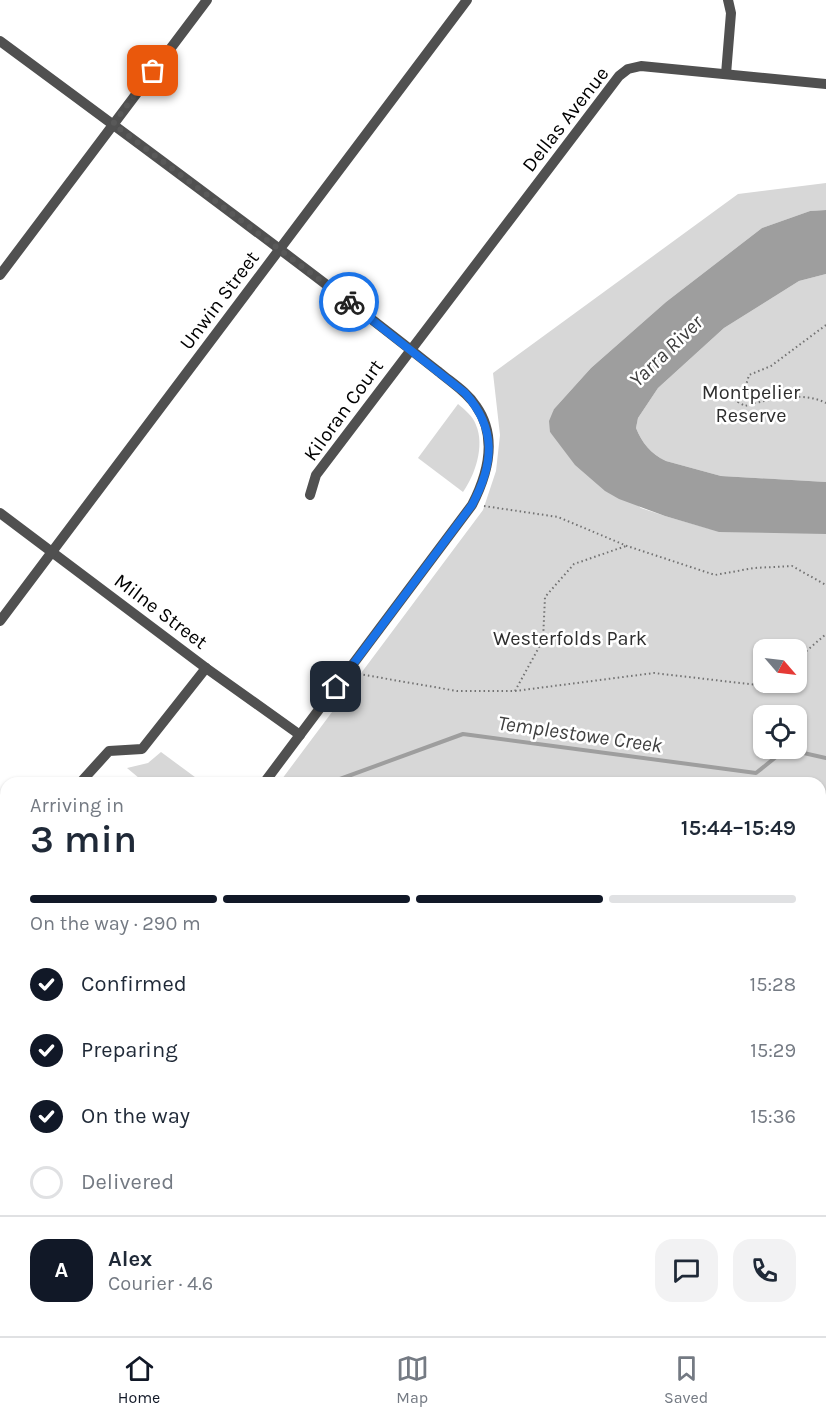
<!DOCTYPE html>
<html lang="en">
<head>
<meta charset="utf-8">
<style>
  body { margin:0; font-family:Karla,sans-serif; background:#f2f2f3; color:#1f2937; height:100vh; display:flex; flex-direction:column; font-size:22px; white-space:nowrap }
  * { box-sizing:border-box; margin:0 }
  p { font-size:20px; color:#747a83 }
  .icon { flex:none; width:33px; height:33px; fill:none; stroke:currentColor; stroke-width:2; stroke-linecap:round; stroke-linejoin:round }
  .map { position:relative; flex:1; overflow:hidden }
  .side { position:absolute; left:0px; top:777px; width:826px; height:560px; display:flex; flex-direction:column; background:#fff; border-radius:18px 18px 0 0; box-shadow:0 2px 4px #0004 }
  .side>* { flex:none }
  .needle { width:39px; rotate:118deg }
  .tools { position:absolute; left:753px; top:639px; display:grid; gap:12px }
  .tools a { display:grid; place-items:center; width:54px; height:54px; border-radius:12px; background:#fff; box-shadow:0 2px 4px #0004; font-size:30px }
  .pin { position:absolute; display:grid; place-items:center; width:51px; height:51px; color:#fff; margin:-26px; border-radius:12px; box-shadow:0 3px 9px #0006 }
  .courier { position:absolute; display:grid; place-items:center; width:60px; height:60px; margin:-30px; border:4px solid #1a73e8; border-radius:50%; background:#fff; color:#222; box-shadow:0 2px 8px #0007 }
  .head em { font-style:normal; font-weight:600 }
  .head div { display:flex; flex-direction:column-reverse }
  .head { display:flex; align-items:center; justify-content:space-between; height:102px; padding:0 30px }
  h1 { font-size:39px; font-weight:600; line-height:45px }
  .bar { display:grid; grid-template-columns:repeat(4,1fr); gap:9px 6px; align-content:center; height:72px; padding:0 30px }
  .bar i { height:8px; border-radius:4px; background:#e0e1e3 }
  .bar .active { background:#111827 }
  .bar p { grid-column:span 4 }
  .line { display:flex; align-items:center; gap:15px; padding:0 30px; border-top:2px solid #e0e1e3 }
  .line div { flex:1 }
  .round { display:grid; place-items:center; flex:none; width:63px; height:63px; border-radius:18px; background:#f2f2f3 }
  ol { padding:0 30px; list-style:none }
  li { display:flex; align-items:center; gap:18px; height:66px }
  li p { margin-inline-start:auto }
  li .icon { padding:6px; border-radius:50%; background:#111827; color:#fff; stroke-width:4 }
  li:last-child { color:#747a83 }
  li i { width:33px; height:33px; border:3px solid #e0e1e3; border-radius:50% }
  .tab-bar { display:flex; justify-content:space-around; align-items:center; height:84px; border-top:2px solid #e0e1e3; background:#fff; font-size:16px; color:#747a83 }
  .tab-bar a { display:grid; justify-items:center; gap:3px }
  .tab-bar .active { color:#111827 }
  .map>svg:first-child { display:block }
  .green { fill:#d7d7d7; fill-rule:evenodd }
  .water { fill:#9e9e9e }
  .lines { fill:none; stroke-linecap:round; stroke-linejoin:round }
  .stream { stroke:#9e9e9e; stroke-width:4 }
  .path { stroke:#727272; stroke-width:2; stroke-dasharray:1.5 3; stroke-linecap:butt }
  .service { stroke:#505050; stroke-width:5 }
  .minor { stroke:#505050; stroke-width:10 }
  .done { stroke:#595959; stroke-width:6; stroke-dasharray:0 10.8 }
  .route { stroke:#1a73e8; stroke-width:8 }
  .labels { text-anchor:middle; stroke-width:5; stroke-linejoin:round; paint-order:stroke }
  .street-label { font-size:20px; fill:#000; stroke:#fff }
  .park-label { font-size:20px; fill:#2e2e2e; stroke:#fff }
  .water-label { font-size:21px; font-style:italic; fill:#3f3f3f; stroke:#fff }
</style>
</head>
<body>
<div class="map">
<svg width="826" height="1336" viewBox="0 0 826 1336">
  <rect width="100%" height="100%" fill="#fff"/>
  <g class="green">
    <path d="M826,183V210L810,211L762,228L666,302L591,368L554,409L550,432L641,508L665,516L710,529L826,526V1336H278L289,1330H820V783H279L483,510L496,471L500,435L493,373L738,194ZM764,650H796V682H764ZM764,716H796V748H764Z"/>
    <path d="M826,274V482L721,476L666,461C651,454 642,443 636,428L638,418L658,388L724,328L799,281Z"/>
    <path d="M458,404C465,410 473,416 476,425C485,446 475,475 463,492L418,458Z"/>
    <path d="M161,752L203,783H145L127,768L148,763Z"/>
  </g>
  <path class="water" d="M826,210V274L799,281L724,328L658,388L638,418L636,428C642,443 651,454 666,461L721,476L826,482V534L719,532L665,516L619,499L605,491L575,465L550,432L549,421L554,409L591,368L666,302L762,228L810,211Z"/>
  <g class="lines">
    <path class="stream" d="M329,783L463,734L756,773L786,749L826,758"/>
    <g class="path">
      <path d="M826,325L771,366L749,375L745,389L738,402L745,406C769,399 803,391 826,403"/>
      <path d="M484,506L558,517L627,546L715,575L754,568L792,566L826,585"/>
      <path d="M796,660L826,634"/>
      <path d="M359,674L457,691H515L654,673L766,686L771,682"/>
      <path d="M515,691L543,640L545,597L574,564L626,546"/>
      <path d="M820,843L826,841"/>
      <path d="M0,971L6,975"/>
      <path d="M0,1187L6,1179"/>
      <path d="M820,1241H826"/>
      <path d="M820,1301L826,1304"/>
      <path d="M496,1336L499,1330"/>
      <path d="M703,1336L707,1330"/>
    </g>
    <g class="service">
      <path d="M0,986L6,992"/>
      <path d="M426,1336L453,1330"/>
    </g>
    <g class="minor">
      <path d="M0,41C118,128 237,216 353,305C382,327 411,350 439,372C452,383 467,392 476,406C498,437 488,474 472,505L264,783"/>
      <path d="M726,74L731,13L728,0"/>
      <path d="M0,275L207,0"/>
      <path d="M310,495L316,475L619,76L628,69L641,66L826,84"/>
      <path d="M0,513L206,668L300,735"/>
      <path d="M0,621L467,0"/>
      <path d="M80,783L109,751L142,749L206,668"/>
      <path d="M0,1066L6,1069"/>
      <path d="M0,1137L6,1132"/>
      <path d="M105,1336L108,1330"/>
    </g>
  </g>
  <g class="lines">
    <path class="done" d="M153,71L113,124L349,302"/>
    <path class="route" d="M336,687L472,505C494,464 497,429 465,393L349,302"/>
  </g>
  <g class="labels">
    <g class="street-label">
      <text transform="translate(565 119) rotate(-52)" y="7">Dellas Avenue</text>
      <text transform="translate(219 300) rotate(-53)" y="7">Unwin Street</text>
      <text transform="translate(343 410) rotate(-54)" y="7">Kiloran Court</text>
      <text transform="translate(161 611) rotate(37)" y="7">Milne Street</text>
    </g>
    <g class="park-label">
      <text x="751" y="399">Montpelier<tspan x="751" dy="23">Reserve</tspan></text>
      <text x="570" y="645">Westerfolds Park</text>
    </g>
    <g class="water-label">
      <text transform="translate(666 351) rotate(-44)" y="7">Yarra River</text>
      <text transform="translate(580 734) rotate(8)" y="7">Templestowe Creek</text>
    </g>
  </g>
</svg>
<div class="tools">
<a><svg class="needle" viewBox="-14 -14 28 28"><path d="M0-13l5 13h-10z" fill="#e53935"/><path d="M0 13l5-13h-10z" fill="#747a83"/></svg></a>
<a><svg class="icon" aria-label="locate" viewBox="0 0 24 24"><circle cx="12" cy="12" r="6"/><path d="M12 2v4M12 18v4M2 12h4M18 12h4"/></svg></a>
</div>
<div class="pin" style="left:153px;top:71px;background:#ea580c"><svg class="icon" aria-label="bag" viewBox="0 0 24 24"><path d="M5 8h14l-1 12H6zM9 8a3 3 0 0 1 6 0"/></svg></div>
<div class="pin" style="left:336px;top:687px;background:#1f2937"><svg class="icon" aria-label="home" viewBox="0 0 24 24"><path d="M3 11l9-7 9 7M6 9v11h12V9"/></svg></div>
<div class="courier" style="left:349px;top:302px"><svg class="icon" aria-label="bike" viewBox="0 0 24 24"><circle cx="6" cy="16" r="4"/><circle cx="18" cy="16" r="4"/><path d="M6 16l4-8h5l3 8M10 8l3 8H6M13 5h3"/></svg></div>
<section class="side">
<div class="head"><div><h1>3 min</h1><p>Arriving in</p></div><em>15:44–15:49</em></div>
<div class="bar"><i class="active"></i><i class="active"></i><i class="active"></i><i></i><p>On the way · 290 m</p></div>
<ol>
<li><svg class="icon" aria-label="check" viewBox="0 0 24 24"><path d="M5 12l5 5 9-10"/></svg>Confirmed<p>15:28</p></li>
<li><svg class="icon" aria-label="check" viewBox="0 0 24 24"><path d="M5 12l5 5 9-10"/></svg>Preparing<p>15:29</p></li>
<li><svg class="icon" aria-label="check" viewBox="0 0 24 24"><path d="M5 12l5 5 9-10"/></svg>On the way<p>15:36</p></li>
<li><i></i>Delivered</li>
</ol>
<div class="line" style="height:108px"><b class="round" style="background:#111827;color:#fff">A</b><div><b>Alex</b><p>Courier · 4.6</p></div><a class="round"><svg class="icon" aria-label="chat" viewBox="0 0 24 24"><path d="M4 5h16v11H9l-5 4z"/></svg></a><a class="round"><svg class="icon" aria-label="phone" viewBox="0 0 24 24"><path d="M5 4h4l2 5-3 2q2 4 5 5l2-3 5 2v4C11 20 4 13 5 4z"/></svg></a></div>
</section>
</div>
<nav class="tab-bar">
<a class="active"><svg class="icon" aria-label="home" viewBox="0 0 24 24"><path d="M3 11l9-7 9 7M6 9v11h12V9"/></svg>Home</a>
<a><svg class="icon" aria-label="map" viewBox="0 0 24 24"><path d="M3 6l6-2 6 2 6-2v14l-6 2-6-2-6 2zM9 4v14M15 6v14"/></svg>Map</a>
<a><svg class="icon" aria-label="saved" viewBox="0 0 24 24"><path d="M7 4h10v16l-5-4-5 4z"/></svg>Saved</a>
</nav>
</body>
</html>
